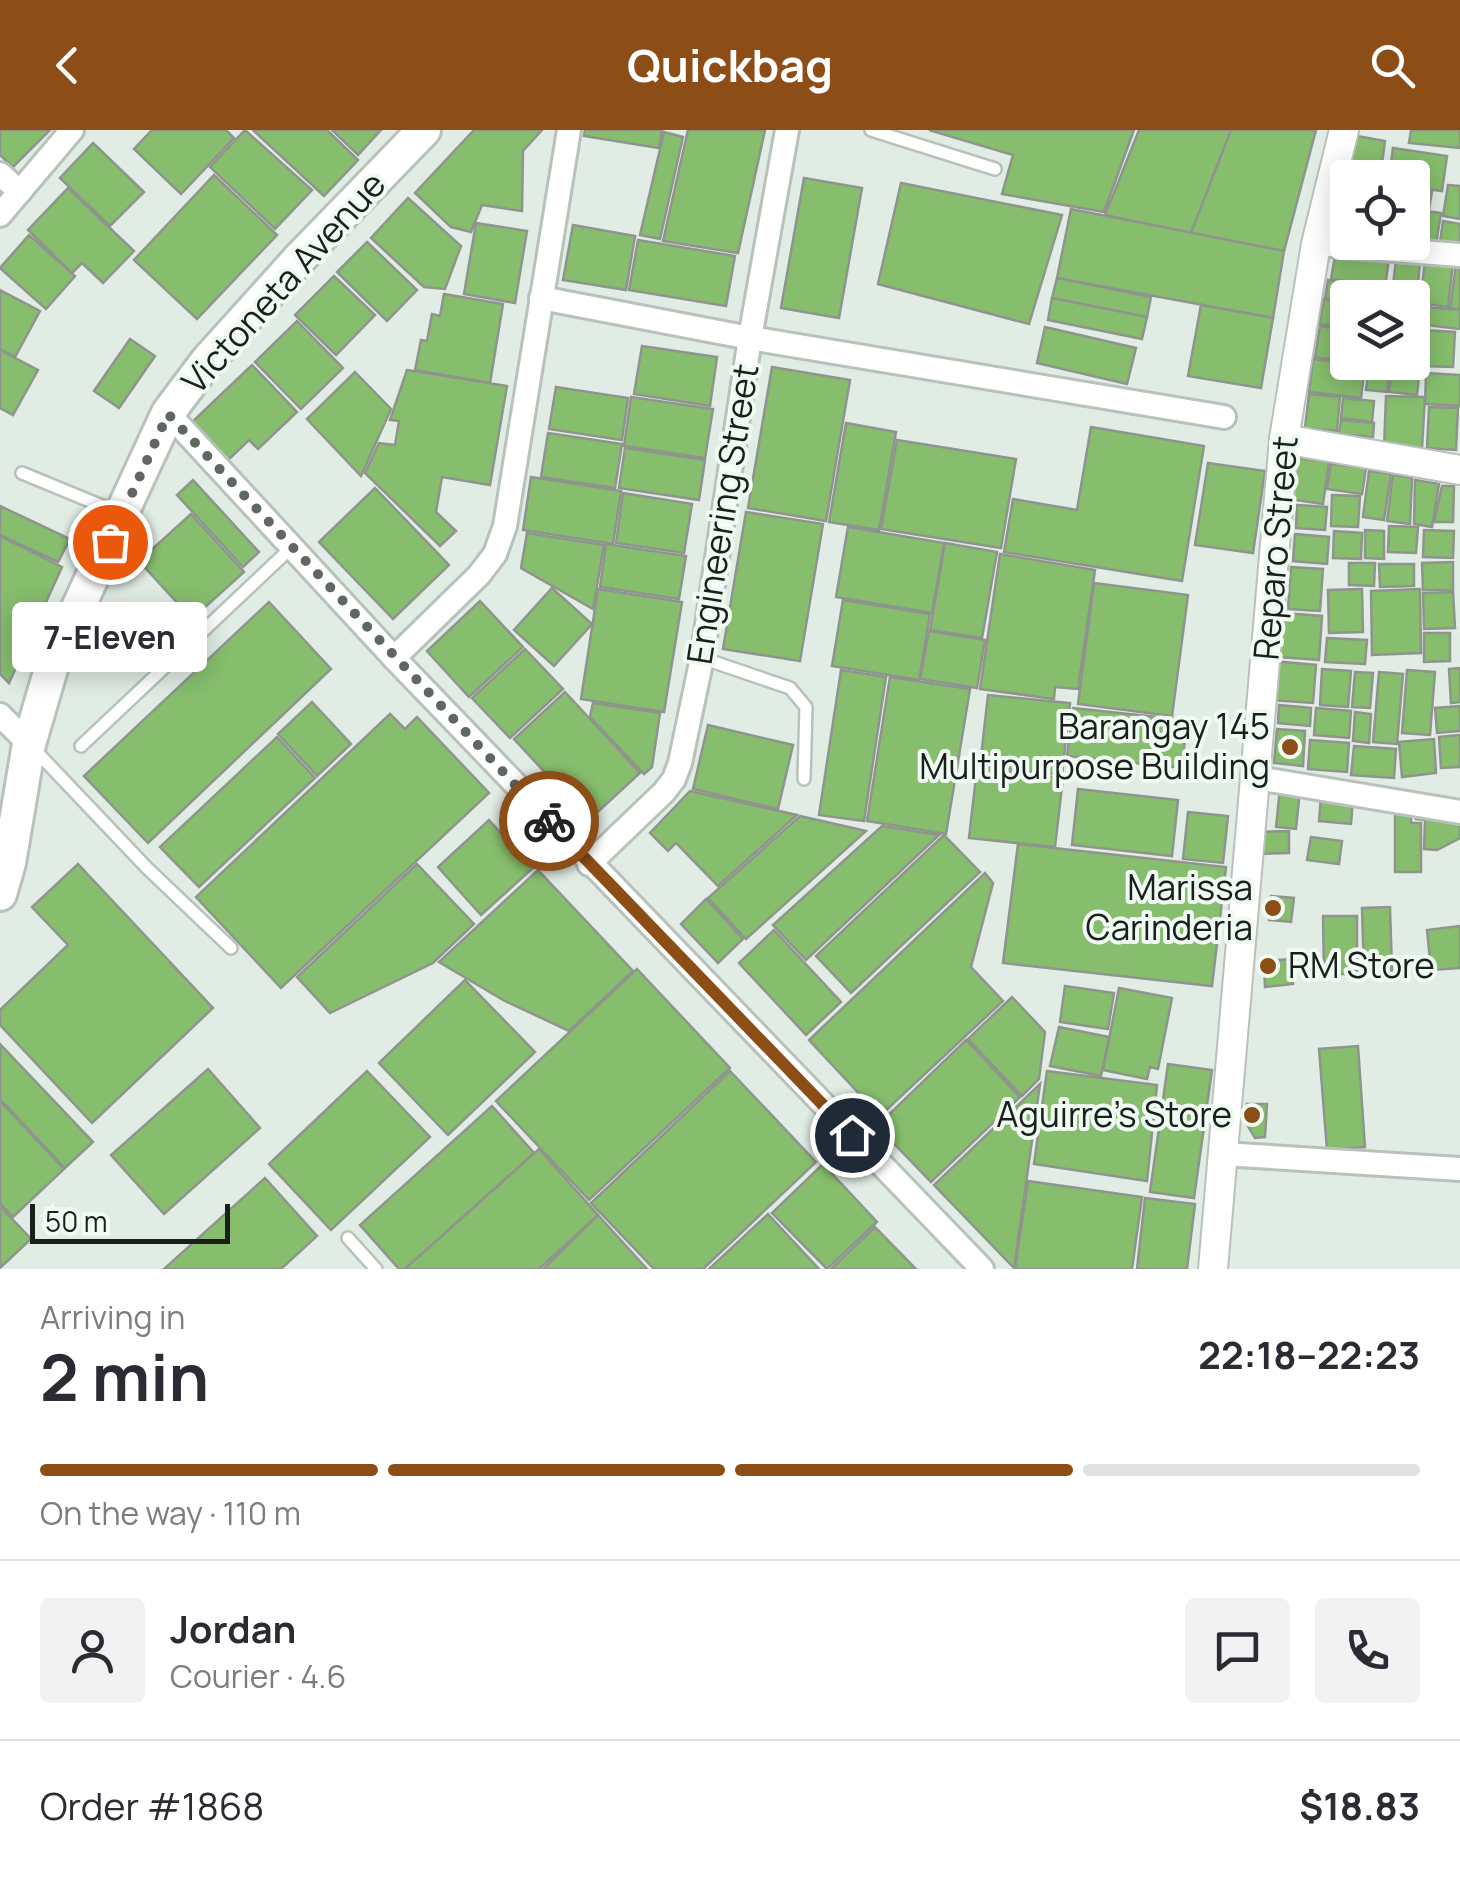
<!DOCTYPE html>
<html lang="en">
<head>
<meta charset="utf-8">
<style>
  body { margin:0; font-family:Manrope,sans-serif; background:#f2f2f3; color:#2b2b33; height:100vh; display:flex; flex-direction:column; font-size:38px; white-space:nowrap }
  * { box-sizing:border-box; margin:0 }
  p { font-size:32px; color:#7c7c81 }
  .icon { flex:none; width:55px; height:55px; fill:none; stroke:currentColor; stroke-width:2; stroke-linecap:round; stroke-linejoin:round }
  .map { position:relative; height:1139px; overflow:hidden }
  .side { display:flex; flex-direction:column; background:#fff; flex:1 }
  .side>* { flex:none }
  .buttons { position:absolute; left:1330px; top:30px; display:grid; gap:20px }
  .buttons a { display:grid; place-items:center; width:100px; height:100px; border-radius:10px; background:#fff; box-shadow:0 5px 25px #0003; font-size:50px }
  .scale { position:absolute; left:30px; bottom:25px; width:200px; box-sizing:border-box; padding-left:10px; border:5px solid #1b1f1c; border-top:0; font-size:28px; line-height:35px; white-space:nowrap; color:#1b1f1c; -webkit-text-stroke:8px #eefaf2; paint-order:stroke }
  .pin { position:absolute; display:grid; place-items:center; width:85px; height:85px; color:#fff; margin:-42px; border:5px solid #fff; border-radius:50%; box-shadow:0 2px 10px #0007 }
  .courier { position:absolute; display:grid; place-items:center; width:100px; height:100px; margin:-50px; border:8px solid #8d4d16; border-radius:50%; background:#fff; color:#222; box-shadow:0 2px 12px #0007 }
  .bubble { position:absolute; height:70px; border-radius:10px; background:#fff; box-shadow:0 5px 25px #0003; font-size:32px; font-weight:700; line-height:70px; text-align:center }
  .headline em { font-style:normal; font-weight:700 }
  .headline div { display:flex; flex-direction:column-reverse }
  .headline { display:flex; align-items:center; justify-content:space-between; height:170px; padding:0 40px }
  h1 { font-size:65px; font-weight:700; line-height:75px }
  .bar { display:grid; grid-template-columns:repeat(4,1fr); gap:15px 10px; align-content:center; height:120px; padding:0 40px }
  .bar i { height:12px; border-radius:8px; background:#e1e1e2 }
  .bar .active { background:#8d4d16 }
  .bar p { grid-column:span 4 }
  .line { display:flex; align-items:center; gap:25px; padding:0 40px; border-top:2px solid #e1e1e2 }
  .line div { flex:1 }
  .round { display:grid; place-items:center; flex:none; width:105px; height:105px; border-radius:10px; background:#f2f2f3 }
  header { display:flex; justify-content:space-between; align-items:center; height:130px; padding:0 40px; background:#8d4d16; color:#fff; font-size:45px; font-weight:700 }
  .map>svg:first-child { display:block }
  .building { fill:#86be6d; stroke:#8f958c; stroke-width:2.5 }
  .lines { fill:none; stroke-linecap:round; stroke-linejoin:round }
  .service-casing { stroke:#b8c2bb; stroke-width:16 }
  .minor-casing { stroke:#b8c2bb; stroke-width:28 }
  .tertiary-casing { stroke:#b8c2bb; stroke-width:32 }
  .secondary-casing { stroke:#b8c2bb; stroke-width:38 }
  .service { stroke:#fff; stroke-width:11 }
  .minor { stroke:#fff; stroke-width:22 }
  .tertiary { stroke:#fff; stroke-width:28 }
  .secondary { stroke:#fff; stroke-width:32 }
  .done { stroke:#606762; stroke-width:10; stroke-dasharray:0 18 }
  .route { stroke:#8d4d16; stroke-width:12 }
  .poi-dot { fill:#8d4d16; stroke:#eefaf2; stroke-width:4 }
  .labels { text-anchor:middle; stroke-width:8; stroke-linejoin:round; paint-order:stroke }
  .street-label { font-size:35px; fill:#1b1f1c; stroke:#eefaf2 }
  .poi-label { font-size:35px; fill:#1b1f1c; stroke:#eefaf2; text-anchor:end }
</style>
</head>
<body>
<header><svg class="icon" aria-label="back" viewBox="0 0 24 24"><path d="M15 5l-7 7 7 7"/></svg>Quickbag<svg class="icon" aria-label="search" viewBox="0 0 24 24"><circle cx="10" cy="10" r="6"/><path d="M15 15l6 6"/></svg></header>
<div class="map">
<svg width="1460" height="1139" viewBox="0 0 1460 1139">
  <rect width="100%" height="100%" fill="#e1ece5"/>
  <g class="building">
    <path d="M0,0H50L13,37L0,25Z"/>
    <path d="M152,0H226L234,8L181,64L134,19Z"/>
    <path d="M245,0L312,60L275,99L210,37Z"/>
    <path d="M253,0H327L358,30L324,66Z"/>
    <path d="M332,0H381L358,25Z"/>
    <path d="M474,0H542L523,21L522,81L482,75L471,102L451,97L415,63Z"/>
    <path d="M585,0H662L659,18L584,6Z"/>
    <path d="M688,0H765L738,123L663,111Z"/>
    <path d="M929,0H1134L1104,82L1002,64L1013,25Z"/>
    <path d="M1139,0H1231L1191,103L1105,85Z"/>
    <path d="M1231,0H1316L1284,121L1191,103Z"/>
    <path d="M1411,0H1460V18L1409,13Z"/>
    <path d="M664,2L683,7L660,109L640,105Z"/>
    <path d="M1346,4L1385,11L1380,48H1348V57L1338,56Z"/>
    <path d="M93,13L144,62L110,96L60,48Z"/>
    <path d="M1393,18L1447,26L1442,61L1412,57V48H1389Z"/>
    <path d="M214,45L277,105L197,189L134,130Z"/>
    <path d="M804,48L862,58L839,188L781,178Z"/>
    <path d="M901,53L1062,85L1029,194L878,154Z"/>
    <path d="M1448,55L1460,56V89L1443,86Z"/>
    <path d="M68,58L134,121L103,153L82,133L72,143L28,100Z"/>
    <path d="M1412,58L1432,61L1429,79L1412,76Z"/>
    <path d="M408,68L461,116L445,159L424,157L371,108Z"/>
    <path d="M1332,74L1348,76V110L1327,107Z"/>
    <path d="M1071,79L1284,121L1273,188L1057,148Z"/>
    <path d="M1412,79L1441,83L1436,114L1412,111Z"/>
    <path d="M1443,91L1460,94V116L1440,113Z"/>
    <path d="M476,93L527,101L515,173L464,164Z"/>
    <path d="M573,95L635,106L626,160L563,150Z"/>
    <path d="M29,105L75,146L46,179L0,138Z"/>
    <path d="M638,110L735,126L726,176L629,160Z"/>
    <path d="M367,112L417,160L387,191L337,142Z"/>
    <path d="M1336,121L1389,129L1385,157L1331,149Z"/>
    <path d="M1396,130L1420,132L1417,166L1392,163Z"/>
    <path d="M1425,130L1453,133L1448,177L1420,173Z"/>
    <path d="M1456,134L1460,135V179H1450Z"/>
    <path d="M334,146L375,185L336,225L295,185Z"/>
    <path d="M1057,148L1151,167L1147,187L1052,168Z"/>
    <path d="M1328,150L1357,155L1355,168H1348V172L1325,169Z"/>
    <path d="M0,160L40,181L15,227L0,219Z"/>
    <path d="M444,164L503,174L490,253L415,240L421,210L427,211L432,184L440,186Z"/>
    <path d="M1052,168L1147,187L1142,209L1048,190Z"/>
    <path d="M1324,169L1348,173V198L1319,194Z"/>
    <path d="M1201,175L1273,188L1261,258L1188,246Z"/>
    <path d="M1427,177L1460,180V199L1425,195Z"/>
    <path d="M297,191L343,238L301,279L255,232Z"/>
    <path d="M1320,196L1348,200V232L1315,227Z"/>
    <path d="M1045,197L1136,218L1127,254L1037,233Z"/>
    <path d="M1423,200L1455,202L1453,237L1421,236Z"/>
    <path d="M1412,201H1420L1417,237L1379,233L1412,232Z"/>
    <path d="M130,209L155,226L119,278L94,261Z"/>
    <path d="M642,216L717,227L710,276L634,264Z"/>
    <path d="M0,220L38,240L13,285L0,278Z"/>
    <path d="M1313,229L1365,235L1361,268L1309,262Z"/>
    <path d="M252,235L297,282L258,319L249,310L226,332L190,294Z"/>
    <path d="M1369,236L1390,238L1387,262L1366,260Z"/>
    <path d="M772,237L850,250L826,391L748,378Z"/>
    <path d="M1392,237L1420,239L1417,265L1389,262Z"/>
    <path d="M407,240L507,256L490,355L442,347L436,382L456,401L440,416L365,343L379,313L395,315L399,291L390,290Z"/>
    <path d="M355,242L391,279L361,346L307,289Z"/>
    <path d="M1426,243L1460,245V276L1425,274Z"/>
    <path d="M556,257L628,268L622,310L549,299Z"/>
    <path d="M1309,264L1340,267L1337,301L1305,298Z"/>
    <path d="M1386,266L1425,267L1422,319L1384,318Z"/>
    <path d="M631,267L713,279L705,328L624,316Z"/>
    <path d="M1343,268L1374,271L1372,292L1341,288Z"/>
    <path d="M1429,277L1458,278L1456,320L1427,318Z"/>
    <path d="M1341,290L1374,293L1373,307L1339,304Z"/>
    <path d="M846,293L896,302L879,400L829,392Z"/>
    <path d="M1091,297L1204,316L1182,451L1004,422L1013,369L1077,380Z"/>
    <path d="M548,303L622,314L615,358L541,347Z"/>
    <path d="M897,310L1016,329L1001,418L881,399Z"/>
    <path d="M625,318L705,330L699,370L619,358Z"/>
    <path d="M1295,328L1329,332L1323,374L1289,369Z"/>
    <path d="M1208,333L1265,341L1253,423L1195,415Z"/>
    <path d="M1331,334L1366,338L1362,364L1327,359Z"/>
    <path d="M1369,341L1391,344L1384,390L1363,387Z"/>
    <path d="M1393,345L1412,348L1410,394L1387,391Z"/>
    <path d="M531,347L621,361L613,414L523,400Z"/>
    <path d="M193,350L259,422L243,437L177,365Z"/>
    <path d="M1415,350L1439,354L1432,397L1414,394Z"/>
    <path d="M1442,356H1454L1453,392H1434Z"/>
    <path d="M375,358L449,435L393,489L319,412Z"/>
    <path d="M623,363L692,374L684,423L616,413Z"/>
    <path d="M1332,365L1360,366L1358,397L1331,396Z"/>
    <path d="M1297,375L1327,377L1325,400L1296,398Z"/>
    <path d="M0,376L70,409L58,432L0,405Z"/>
    <path d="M746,382L823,394L800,531L723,519Z"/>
    <path d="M191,384L244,442L192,489L139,431Z"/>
    <path d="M1389,396L1418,397L1416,423L1388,422Z"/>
    <path d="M848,397L944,413L932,483L836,467Z"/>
    <path d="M1365,400L1384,401V429L1365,428Z"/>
    <path d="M1424,400L1454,401L1453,428L1423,427Z"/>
    <path d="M1334,401L1362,403L1361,429L1333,428Z"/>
    <path d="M527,403L604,415L593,479L521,438Z"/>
    <path d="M1295,404L1329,407L1327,434L1293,431Z"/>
    <path d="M0,406L62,437L9,553L0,544Z"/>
    <path d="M945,413L997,422L982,508L930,500Z"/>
    <path d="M606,414L686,426L679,469L600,457Z"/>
    <path d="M1000,424L1095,440L1078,559L1055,557L1054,569L980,559Z"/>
    <path d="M1453,432V460H1423L1422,433Z"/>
    <path d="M1349,433H1375L1374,456L1349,455Z"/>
    <path d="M1379,434H1414V456L1380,457Z"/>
    <path d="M1291,437L1323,439L1320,481L1288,479Z"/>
    <path d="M1094,453L1188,465L1172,586L1078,574Z"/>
    <path d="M552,458L592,494L554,536L514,500Z"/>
    <path d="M598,459L682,472L664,582L581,569Z"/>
    <path d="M1362,459L1363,502L1329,503L1328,460Z"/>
    <path d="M1420,459L1421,523L1372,525L1371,461Z"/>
    <path d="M1453,462L1455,498L1424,499L1423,463Z"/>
    <path d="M843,470L930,484L919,550L832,536Z"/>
    <path d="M480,471L523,517L469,567L427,521Z"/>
    <path d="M269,472L331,539L148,713L84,646Z"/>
    <path d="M1283,483L1322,486L1319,530L1279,527Z"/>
    <path d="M929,501L985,510L977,558L920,549Z"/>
    <path d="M1424,503H1450V531L1424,532Z"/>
    <path d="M1327,508L1367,510L1365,534L1325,532Z"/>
    <path d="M525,519L563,559L510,608L472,568Z"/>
    <path d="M1273,531L1316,535L1313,573L1270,570Z"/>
    <path d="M1460,538V572L1451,573L1449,539Z"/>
    <path d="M1322,539L1351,541L1348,577L1320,575Z"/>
    <path d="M841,540L886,547L864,691L819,685Z"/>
    <path d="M1407,540L1435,542L1430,605L1402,603Z"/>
    <path d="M1355,542L1373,543L1370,578L1352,577Z"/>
    <path d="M1379,542L1403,544L1397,614L1373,612Z"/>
    <path d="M890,547L970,559L946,704L867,691Z"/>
    <path d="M565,562L640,643L589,690L514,609Z"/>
    <path d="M988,565L1070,573L1062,645L980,636Z"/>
    <path d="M312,572L351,614L317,646L278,604Z"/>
    <path d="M593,573L660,583L652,637L644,644L590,587Z"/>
    <path d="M1279,575L1311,578L1310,596L1278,593Z"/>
    <path d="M1460,576V601L1437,603L1435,578Z"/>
    <path d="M1073,578L1187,590L1182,638L1067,626Z"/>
    <path d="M1316,578L1351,581L1349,608L1314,605Z"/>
    <path d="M1355,582L1371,584L1369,613L1353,611Z"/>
    <path d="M390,584L405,599L417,587L489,663L281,858L196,767Z"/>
    <path d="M708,595L793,615L778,679L693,659Z"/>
    <path d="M1277,599L1305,601L1303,636L1274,633Z"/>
    <path d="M1460,605V637L1441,638L1439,607Z"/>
    <path d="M277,607L315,648L199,757L160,717Z"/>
    <path d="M1434,609L1436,643L1402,647L1399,612Z"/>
    <path d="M1310,610L1349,613L1347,642L1308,639Z"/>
    <path d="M1354,616L1396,619L1394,648L1351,645Z"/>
    <path d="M977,638L1063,648L1055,717L969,708Z"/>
    <path d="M1280,658L1300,660L1296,699L1276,697Z"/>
    <path d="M1078,659L1178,670L1172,726L1072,715Z"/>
    <path d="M690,661L797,685L718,756L676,713L668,721L650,703Z"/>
    <path d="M1321,666L1353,669L1351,694L1319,691Z"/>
    <path d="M1395,675H1411V693H1421V742H1395Z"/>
    <path d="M1188,682L1228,686L1223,733L1183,729Z"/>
    <path d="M1417,683L1460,690V708L1437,720L1424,719L1425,690L1416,689Z"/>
    <path d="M800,686L866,701L746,809L708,768Z"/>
    <path d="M489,690L533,738L481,785L438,737Z"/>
    <path d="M882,696L939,705L806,830L773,795Z"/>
    <path d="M1289,701V723L1258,724L1257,702Z"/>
    <path d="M944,705L980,742L851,863L816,826Z"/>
    <path d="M1311,707L1342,711L1339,734L1307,730Z"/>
    <path d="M1018,714L1226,737L1212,856L1003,833Z"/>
    <path d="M78,734L213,878L92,993L0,895V880L68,815L32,777Z"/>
    <path d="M417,734L474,794L433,833L330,883L297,847Z"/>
    <path d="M538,740L633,841L569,901L503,870L439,832Z"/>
    <path d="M985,743L993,753L971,837L1003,871L880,986L809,910Z"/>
    <path d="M1271,766L1294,768L1291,792L1269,790Z"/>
    <path d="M706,769L743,809L718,833L681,794Z"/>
    <path d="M1390,777L1392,841L1364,842L1362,778Z"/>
    <path d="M1323,786H1357V844H1324Z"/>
    <path d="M1460,796V838L1431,840L1427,800Z"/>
    <path d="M774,800L841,872L806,905L739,833Z"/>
    <path d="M1291,829L1293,854L1265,857L1264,831Z"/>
    <path d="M637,839L730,938L589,1070L496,971Z"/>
    <path d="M465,850L535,922L448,1005L379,933Z"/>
    <path d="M1065,856L1114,863L1108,899L1060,892Z"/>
    <path d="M1119,858L1172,868L1158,939L1150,937L1147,949L1103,940Z"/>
    <path d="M1012,867L1045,902L1039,949L1022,966L968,909Z"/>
    <path d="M1059,897L1109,907L1101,946L1050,936Z"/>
    <path d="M966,910L1020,967L931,1052L877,996Z"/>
    <path d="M0,914L93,1012L65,1038L0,969Z"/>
    <path d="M1358,916L1365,1017L1327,1020L1319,919Z"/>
    <path d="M1168,934L1212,940L1194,1068L1150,1062Z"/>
    <path d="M208,939L260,998L164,1084L111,1025Z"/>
    <path d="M367,941L430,1007L331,1100L269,1034Z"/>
    <path d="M730,941L816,1032L703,1139H654L591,1073Z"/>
    <path d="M1047,941L1157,955L1147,1051L1034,1034Z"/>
    <path d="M1040,954L1014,1138L934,1055Z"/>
    <path d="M0,971L64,1039L13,1087L0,1073Z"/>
    <path d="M1247,974H1267L1265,1007L1255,1008L1246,993Z"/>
    <path d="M492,976L534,1023L405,1139H399L360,1095Z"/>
    <path d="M539,1019L598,1085L539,1139H405Z"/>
    <path d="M823,1034L877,1092L827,1139L772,1083Z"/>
    <path d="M265,1048L317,1106L281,1139H164Z"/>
    <path d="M1028,1051L1142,1067L1132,1139H1015Z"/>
    <path d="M1145,1068L1195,1074L1187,1139H1137Z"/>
    <path d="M0,1076L31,1109L0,1138Z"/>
    <path d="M768,1084L819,1139H709Z"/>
    <path d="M598,1085L647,1139H543Z"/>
    <path d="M875,1097L916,1139H831Z"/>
  </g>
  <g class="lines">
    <defs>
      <g id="service">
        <path d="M871,0L995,39"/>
        <path d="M22,343L119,383"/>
        <path d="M702,528L790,558L806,577L804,649"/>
        <path d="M81,616L292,417"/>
        <path d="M34,619L147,738L231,818"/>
        <path d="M348,1108L376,1139"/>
      </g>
      <g id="minor">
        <path d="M0,44L20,62"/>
        <path d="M0,85L72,0"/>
        <path d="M1316,114L1460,125"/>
        <path d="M541,168L750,208L1224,287"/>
        <path d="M168,283L394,528L982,1139"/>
        <path d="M394,528L479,445L495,424L505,396L569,0"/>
        <path d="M0,585L29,614"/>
        <path d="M1257,648L1460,682"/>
        <path d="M589,734L664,662L674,649L680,633L702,528L750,208L787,0"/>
        <path d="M1223,1024L1460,1039"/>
      </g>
      <g id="tertiary">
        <path d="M1284,309L1460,340"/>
        <path d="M1213,1139L1284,309L1316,114L1344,0"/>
      </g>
      <path id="secondary" d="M0,764L9,733L29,614L53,532L168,283L207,231L298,130L424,0"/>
    </defs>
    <use href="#service" class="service-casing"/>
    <use href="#minor" class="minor-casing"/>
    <use href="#tertiary" class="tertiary-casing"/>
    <use href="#secondary" class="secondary-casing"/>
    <use href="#service" class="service"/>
    <use href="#minor" class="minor"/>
    <use href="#tertiary" class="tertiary"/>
    <use href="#secondary" class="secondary"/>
  </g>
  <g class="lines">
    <path class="done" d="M110,412L168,284L549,691"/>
    <path class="route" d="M549,691L852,1005"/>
  </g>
  <g class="poi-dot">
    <circle cx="1290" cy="617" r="10"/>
    <circle cx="1273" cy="778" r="10"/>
    <circle cx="1268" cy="836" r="10"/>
    <circle cx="1252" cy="985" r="10"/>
  </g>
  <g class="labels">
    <g class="street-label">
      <text transform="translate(284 153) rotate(-48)" y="12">Victoneta Avenue</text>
      <text transform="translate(723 384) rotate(-81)" y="12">Engineering Street</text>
      <text transform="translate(1276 418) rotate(-85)" y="12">Reparo Street</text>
    </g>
    <g class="poi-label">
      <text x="1270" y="609">Barangay 145<tspan x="1270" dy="40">Multipurpose Building</tspan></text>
      <text x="1253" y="770">Marissa<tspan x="1253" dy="40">Carinderia</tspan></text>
      <text x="1288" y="848" text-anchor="start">RM Store</text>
      <text x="1232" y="997">Aguirre's Store</text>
    </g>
  </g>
</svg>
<div class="buttons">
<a><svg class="icon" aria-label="locate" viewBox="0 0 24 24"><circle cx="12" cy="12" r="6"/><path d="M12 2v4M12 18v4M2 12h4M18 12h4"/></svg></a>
<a><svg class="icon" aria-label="layers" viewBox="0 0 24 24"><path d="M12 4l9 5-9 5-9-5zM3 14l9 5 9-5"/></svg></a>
</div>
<div class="scale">50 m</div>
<div class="pin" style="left:110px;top:412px;background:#ea580c"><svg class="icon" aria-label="bag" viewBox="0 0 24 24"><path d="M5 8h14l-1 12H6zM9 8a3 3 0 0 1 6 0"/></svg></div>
<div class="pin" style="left:852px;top:1005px;background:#1f2937"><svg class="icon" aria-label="home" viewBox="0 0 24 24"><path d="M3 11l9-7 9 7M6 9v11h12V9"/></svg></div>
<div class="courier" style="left:549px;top:691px"><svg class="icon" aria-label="bike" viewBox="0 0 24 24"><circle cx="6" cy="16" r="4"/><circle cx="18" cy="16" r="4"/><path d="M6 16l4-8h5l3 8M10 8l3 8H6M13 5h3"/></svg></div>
<div class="bubble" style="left:12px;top:472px;width:195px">7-Eleven</div>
</div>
<section class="side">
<div class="headline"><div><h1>2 min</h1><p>Arriving in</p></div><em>22:18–22:23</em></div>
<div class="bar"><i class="active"></i><i class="active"></i><i class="active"></i><i></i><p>On the way · 110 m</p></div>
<div class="line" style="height:180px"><a class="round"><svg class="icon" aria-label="person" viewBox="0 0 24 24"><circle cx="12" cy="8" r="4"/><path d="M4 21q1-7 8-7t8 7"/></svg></a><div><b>Jordan</b><p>Courier · 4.6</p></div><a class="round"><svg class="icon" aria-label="chat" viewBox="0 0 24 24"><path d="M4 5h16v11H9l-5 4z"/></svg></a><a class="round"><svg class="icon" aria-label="phone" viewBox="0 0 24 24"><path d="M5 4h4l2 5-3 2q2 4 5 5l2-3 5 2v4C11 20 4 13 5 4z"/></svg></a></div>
<div class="line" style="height:130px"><div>Order #1868</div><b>$18.83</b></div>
</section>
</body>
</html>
